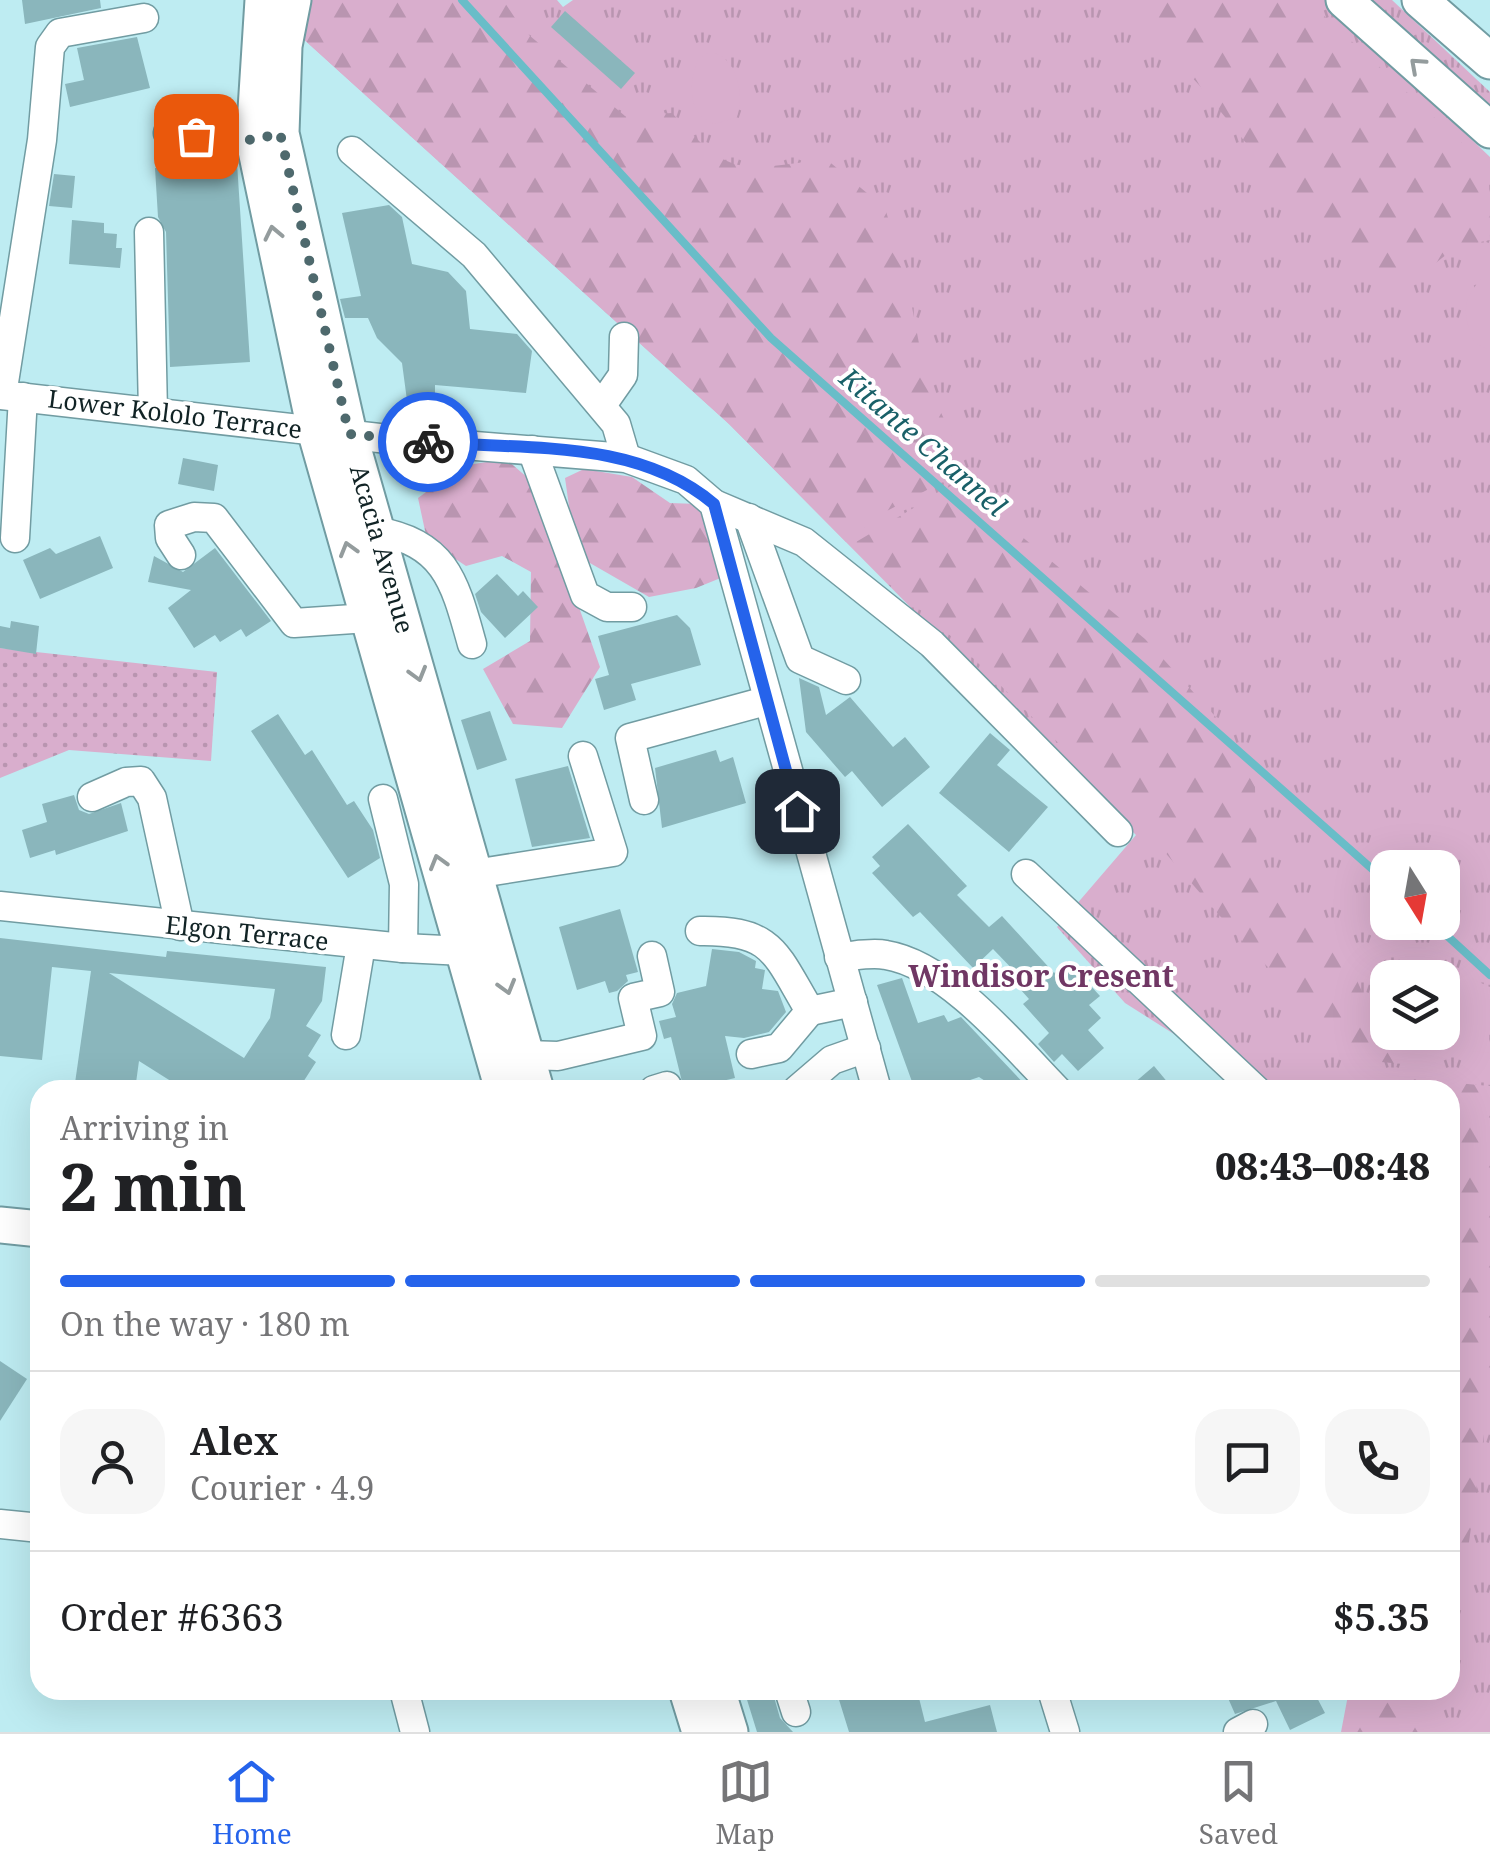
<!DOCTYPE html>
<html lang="en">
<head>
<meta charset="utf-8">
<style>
  body { margin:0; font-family:"Noto Serif",serif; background:#f6f6f6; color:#202124; height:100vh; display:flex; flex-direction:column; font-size:38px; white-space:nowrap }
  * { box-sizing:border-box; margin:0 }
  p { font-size:32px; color:#757577 }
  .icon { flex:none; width:55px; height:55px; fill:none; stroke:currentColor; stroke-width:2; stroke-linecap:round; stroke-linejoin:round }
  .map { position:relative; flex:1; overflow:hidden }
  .drawer { position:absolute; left:30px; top:1080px; width:1430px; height:620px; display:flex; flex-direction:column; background:#fff; border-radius:30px; box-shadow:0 10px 40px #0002 }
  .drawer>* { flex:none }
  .needle { width:65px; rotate:169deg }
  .fabs { position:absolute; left:1370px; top:850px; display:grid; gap:20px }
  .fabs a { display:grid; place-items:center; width:90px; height:90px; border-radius:20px; background:#fff; box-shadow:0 10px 40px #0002; font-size:50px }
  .pin { position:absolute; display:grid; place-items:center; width:85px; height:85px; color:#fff; margin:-42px; border-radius:20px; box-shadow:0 5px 15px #0006 }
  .courier { position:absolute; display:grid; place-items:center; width:100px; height:100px; margin:-50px; border:8px solid #2563eb; border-radius:50%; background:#fff; color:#222; box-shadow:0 2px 12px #0007 }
  .overview em { font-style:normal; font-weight:800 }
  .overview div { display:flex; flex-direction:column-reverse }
  .overview { display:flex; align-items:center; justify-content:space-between; height:170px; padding:0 30px }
  h1 { font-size:65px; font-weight:800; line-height:75px }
  .bar { display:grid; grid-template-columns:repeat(4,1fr); gap:15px 10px; align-content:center; height:120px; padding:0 30px }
  .bar i { height:12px; border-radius:8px; background:#e0e0e0 }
  .bar .current { background:#2563eb }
  .bar p { grid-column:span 4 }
  .line { display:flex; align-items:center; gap:25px; padding:0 30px; border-top:2px solid #e0e0e0 }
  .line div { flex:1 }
  .round { display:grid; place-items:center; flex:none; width:105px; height:105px; border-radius:30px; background:#f6f6f6 }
  .menu { display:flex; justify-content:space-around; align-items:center; height:140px; border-top:2px solid #e0e0e0; background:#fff; font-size:28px; color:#757577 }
  .menu a { display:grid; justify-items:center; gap:5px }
  .menu .current { color:#2563eb }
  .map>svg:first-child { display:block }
  .grass { fill:url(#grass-tufts); fill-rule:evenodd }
  .forest { fill:url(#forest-firs) }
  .garden { fill:url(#garden-dots) }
  .pitch { fill:#d9aecd }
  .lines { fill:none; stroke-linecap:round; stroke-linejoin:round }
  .stream { stroke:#69bdc8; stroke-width:8 }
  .building { fill:#8ab6bc; fill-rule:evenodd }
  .minor-casing { stroke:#719ca2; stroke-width:31 }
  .major-casing { stroke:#719ca2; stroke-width:39 }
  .minor { stroke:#fff; stroke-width:28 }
  .major { stroke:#fff; stroke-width:35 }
  .oneway { stroke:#949c9d }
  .done { stroke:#4e696d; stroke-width:10; stroke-dasharray:0 18 }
  .route { stroke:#2563eb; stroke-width:12 }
  .labels { text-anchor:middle; stroke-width:8; stroke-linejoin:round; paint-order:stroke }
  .street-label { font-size:25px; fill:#112325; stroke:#fff }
  .water-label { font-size:28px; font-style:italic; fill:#196068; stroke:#fff }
  .quarter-label { font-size:30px; font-weight:bold; fill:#703764; stroke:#fff }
</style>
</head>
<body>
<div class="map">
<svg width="1490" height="1732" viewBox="0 0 1490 1732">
  <defs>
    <pattern id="grass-tufts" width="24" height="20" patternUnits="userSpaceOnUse" patternTransform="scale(2.5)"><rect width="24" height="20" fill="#d9aecd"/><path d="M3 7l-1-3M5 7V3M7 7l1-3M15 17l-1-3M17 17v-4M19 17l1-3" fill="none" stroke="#b995b0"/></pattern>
    <pattern id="forest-firs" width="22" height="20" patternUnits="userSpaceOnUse" patternTransform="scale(2.5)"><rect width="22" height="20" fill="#d9aecd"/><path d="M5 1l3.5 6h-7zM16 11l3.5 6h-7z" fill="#b995b0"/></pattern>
    <pattern id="garden-dots" width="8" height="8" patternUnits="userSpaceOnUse" patternTransform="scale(2.5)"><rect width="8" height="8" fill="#d9aecd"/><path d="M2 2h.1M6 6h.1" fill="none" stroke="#b995b0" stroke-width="1.8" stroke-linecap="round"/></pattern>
  </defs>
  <rect width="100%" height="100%" fill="#beecf2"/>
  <g class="grass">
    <path d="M295,0H557L563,7L573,0H1325L1490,157V1732H1341L1349,1690H1450V1090H1239L1196,1048L1125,1003L1057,927L1136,835L729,424L289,26ZM1388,868H1442V922H1388ZM1388,978H1442V1032H1388Z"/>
    <path d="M1371,0H1392L1490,92V109Z"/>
  </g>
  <g class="forest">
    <path d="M295,0H503L523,30L625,116L672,113C732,180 741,170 826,159L885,208L907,281L926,380L967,469L883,513L846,542L729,424L289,26Z"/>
    <path d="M1119,0H1307L1489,168L1490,240L1456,247L1428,269L1374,285L1288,195L1200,86Z"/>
    <path d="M506,459L536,485L600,667L562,728L513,724L483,669L530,641L531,572L502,556L466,566L427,540L418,498L461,466Z"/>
    <path d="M584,469L632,477L670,503L698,504L728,575L696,588L649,597L576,555L565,478Z"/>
    <path d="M971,474L983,510L1002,520L1145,639L1215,716L1255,787L1257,861L1275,889L1351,967L1363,994L1387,1024L1388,1032L1393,1033L1413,1065L1360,1060L1239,938L1143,827L856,542Z"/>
    <path d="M1355,1065L1387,1077L1490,1086V1391L1469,1542L1450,1622V1090H1381Z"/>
    <path d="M1361,1690H1434L1427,1732H1353Z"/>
  </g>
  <path class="garden" d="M0,648L217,672L211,761L69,750L0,778Z"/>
  <g class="pitch">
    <path d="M710,52C736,55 745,94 737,117L715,124C686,115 689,82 698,59Z"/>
    <path d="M1481,279H1490V351L1474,342C1463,315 1461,301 1481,279Z"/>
    <path d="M1470,978L1490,987L1489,1053L1472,1051L1443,1028C1441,1000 1445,991 1470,978Z"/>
  </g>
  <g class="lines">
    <g class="stream">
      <path d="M462,0L771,338L1388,883"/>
      <path d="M1432,922L1490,975"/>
    </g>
  </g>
  <g class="building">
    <path d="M22,0H100L101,8L25,24Z"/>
    <path d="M565,11L635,73L621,89L551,27Z"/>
    <path d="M137,37L150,88L70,107L65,84L84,80L77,48Z"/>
    <path d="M237,163L250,362L170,367L166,232L158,217L155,168Z"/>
    <path d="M54,174L75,176L72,208L49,206Z"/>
    <path d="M389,205L402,217L412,264L448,272L466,291L470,329L517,334L532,351L526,393L435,385V407L408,408L402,363L377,338L368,318H345L340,299L361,296L342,213Z"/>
    <path d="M72,220L104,223V233L117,234L116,248H122L120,268L69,264Z"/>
    <path d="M183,458L218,465L214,491L178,484Z"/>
    <path d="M100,536L113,568L40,599L23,560L50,548L56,554Z"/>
    <path d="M215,548L271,621L246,637L241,629L220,642L215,635L194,648L168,608L191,590L148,582L154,556L183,572Z"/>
    <path d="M497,574L518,596L523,591L538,607L505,638L481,612L475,594Z"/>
    <path d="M677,615L690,628L701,665L631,684L636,700L604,710L595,679L609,675L598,636Z"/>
    <path d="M11,621L39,626L36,654L0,648V626L10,628Z"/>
    <path d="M799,678L819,687L826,715L850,697L893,747L905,737L930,767L882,807L852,771L845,777L806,732Z"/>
    <path d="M490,711L507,760L477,770L461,720Z"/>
    <path d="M278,714L305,755L312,750L347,805L354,801L373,830L380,858L348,878L251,731Z"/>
    <path d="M990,733L1010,750L997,765L1048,807L1009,852L939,793Z"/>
    <path d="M716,750L720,762L733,757L746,803L662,828L655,768Z"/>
    <path d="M568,766L590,838L532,847L515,779Z"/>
    <path d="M74,795L79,810L89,814L121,803L128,831L56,855L55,850L30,858L22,830L47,822L42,804Z"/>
    <path d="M908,824L967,886L957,895L989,927L1002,916L1054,973L1068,961L1100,996L1089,1005L1101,1018L1088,1030L1104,1048L1078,1071L1062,1054L1054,1062L1038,1044L1049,1033L1023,1004L1029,999L1012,980L1018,975L993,949L973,968L920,912L913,917L872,873L880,866L872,857Z"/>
    <path d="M620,909L638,972L626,975L628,981L617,991L609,993L605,981L577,990L559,927Z"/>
    <path d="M0,938L166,957L167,951L326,967L322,1001L306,1026L321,1035L308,1056L316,1062L298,1090H185L139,1061L135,1090H74L91,971L52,967L42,1060L0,1056ZM109,973L275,989L270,1018L244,1058Z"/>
    <path d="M712,949L739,952L756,961L755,968L765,970L762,989L778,991L786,1012L769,1032L744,1038L725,1036L735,1078L684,1090L671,1037L664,1039L659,1021L676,1017L672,1004L677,993L706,986Z"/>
    <path d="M902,978L918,1023L944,1015L948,1022L961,1017L1030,1090H999L979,1077L941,1090H915L877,985Z"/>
    <path d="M1154,1066L1174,1090H1126Z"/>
    <path d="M0,1361L27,1379L0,1421Z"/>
    <path d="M744,1690H772L780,1718L793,1732H757Z"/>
    <path d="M836,1690H917L925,1722L990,1705L997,1732H849Z"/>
    <path d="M1249,1690H1313L1325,1713L1290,1730L1276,1701L1235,1714L1228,1698Z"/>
  </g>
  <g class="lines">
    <defs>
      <g id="minor">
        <path d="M168,133L254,141L270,136"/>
        <path d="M352,151L474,255L616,424L626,458"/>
        <path d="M149,232L153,412"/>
        <path d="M0,395L388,439L626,458L686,480L714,504L877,1090"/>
        <path d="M2,395L42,140L50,47L60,33L144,18"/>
        <path d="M602,405L623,375L624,337"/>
        <path d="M532,450L585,595L607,607H632"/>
        <path d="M714,504L804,542L932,644L1118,832"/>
        <path d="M749,518L800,659L846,680"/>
        <path d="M375,531C446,542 455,583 472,644"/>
        <path d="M15,538L23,397"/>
        <path d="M181,555L170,538L169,525L194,517L214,518L294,623L368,618L384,612"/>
        <path d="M92,797L126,782L141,781L152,798L180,926"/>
        <path d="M383,799L404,884L403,948"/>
        <path d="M644,800L630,738L766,701"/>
        <path d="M474,874L613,852L583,756"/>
        <path d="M1026,874L1256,1090"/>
        <path d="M0,906L403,948L464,951L478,946"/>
        <path d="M700,931C774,930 775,953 810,1011L853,1002"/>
        <path d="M839,957C855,956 871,952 886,955C948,965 1015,1047 1057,1090"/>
        <path d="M346,1035L361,945"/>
        <path d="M751,1054L779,1048L810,1011"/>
        <path d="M526,1055L558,1056L642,1036L633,998L660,992L652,956"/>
        <path d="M654,1090L667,1086"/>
        <path d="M797,1090L832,1060L866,1048"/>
        <path d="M0,1524L40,1528"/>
        <path d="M404,1690L415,1732"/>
        <path d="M789,1690L796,1712"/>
        <path d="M1052,1690L1065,1732"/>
        <path d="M1238,1732L1253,1724"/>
      </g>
      <g id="major">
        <path d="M263,0L254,141L315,430L503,1090"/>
        <path d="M293,0L284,46L281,133L349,434L536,1090"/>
        <path d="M1344,0L1490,130"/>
        <path d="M1420,0L1490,61"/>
        <path d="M0,1225L40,1229"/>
        <path d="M687,1690L700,1732"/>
        <path d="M717,1690L730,1732"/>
      </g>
    </defs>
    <use href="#minor" class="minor-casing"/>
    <use href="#major" class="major-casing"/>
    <use href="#minor" class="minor"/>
    <use href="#major" class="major"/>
  </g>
  <defs><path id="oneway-chevron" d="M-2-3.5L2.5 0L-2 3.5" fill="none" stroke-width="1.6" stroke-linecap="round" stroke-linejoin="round" transform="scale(2.5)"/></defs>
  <g class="oneway">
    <use href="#oneway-chevron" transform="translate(1417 65) rotate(-138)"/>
    <use href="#oneway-chevron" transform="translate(273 233) rotate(-102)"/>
    <use href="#oneway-chevron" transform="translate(348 549) rotate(-106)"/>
    <use href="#oneway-chevron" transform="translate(418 674) rotate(74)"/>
    <use href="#oneway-chevron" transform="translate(438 862) rotate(-106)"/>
    <use href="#oneway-chevron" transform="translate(507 987) rotate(74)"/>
  </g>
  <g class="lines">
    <path class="done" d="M196,136L254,140L280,133L349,434L428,442"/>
    <path class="route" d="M428,442C524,450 636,438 714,504L797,811"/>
  </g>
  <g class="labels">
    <g class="street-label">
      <text transform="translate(175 414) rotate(7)" y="9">Lower Kololo Terrace</text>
      <text transform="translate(382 549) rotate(74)" y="9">Acacia Avenue</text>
      <text transform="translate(247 933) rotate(6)" y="9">Elgon Terrace</text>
    </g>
    <g class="water-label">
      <text transform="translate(923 442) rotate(41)" y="10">Kitante Channel</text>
    </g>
    <g class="quarter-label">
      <text x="1041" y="987">Windisor Cresent</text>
    </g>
  </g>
</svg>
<div class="fabs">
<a><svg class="needle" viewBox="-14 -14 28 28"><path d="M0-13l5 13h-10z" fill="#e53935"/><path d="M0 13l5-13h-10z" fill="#757577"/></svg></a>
<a><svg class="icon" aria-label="layers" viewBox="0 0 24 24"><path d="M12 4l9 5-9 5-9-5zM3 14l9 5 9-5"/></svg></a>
</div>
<div class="pin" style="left:196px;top:136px;background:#ea580c"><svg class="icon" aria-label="bag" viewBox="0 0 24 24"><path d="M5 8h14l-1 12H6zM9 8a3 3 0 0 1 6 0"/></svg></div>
<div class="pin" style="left:797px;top:811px;background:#1f2937"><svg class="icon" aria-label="home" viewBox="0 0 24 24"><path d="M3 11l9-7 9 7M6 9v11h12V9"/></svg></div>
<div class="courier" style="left:428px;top:442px"><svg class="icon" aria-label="bike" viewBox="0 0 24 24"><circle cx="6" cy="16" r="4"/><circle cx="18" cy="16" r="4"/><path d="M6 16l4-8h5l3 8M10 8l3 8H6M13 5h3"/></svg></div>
<section class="drawer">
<div class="overview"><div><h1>2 min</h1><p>Arriving in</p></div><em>08:43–08:48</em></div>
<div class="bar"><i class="current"></i><i class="current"></i><i class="current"></i><i></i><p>On the way · 180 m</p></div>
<div class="line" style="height:180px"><a class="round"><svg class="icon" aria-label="person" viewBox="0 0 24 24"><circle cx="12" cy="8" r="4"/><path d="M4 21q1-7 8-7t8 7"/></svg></a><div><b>Alex</b><p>Courier · 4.9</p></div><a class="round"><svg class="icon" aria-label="chat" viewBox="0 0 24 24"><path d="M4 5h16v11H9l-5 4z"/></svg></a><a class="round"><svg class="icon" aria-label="phone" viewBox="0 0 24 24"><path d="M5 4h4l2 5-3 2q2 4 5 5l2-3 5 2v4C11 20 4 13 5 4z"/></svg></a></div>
<div class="line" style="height:130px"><div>Order #6363</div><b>$5.35</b></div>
</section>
</div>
<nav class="menu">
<a class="current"><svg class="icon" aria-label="home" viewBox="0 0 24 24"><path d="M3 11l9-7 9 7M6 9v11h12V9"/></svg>Home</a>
<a><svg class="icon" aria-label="map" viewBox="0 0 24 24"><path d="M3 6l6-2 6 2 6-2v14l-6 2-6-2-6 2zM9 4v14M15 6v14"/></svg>Map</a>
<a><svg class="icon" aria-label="saved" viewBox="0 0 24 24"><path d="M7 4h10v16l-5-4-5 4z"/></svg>Saved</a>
</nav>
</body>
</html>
